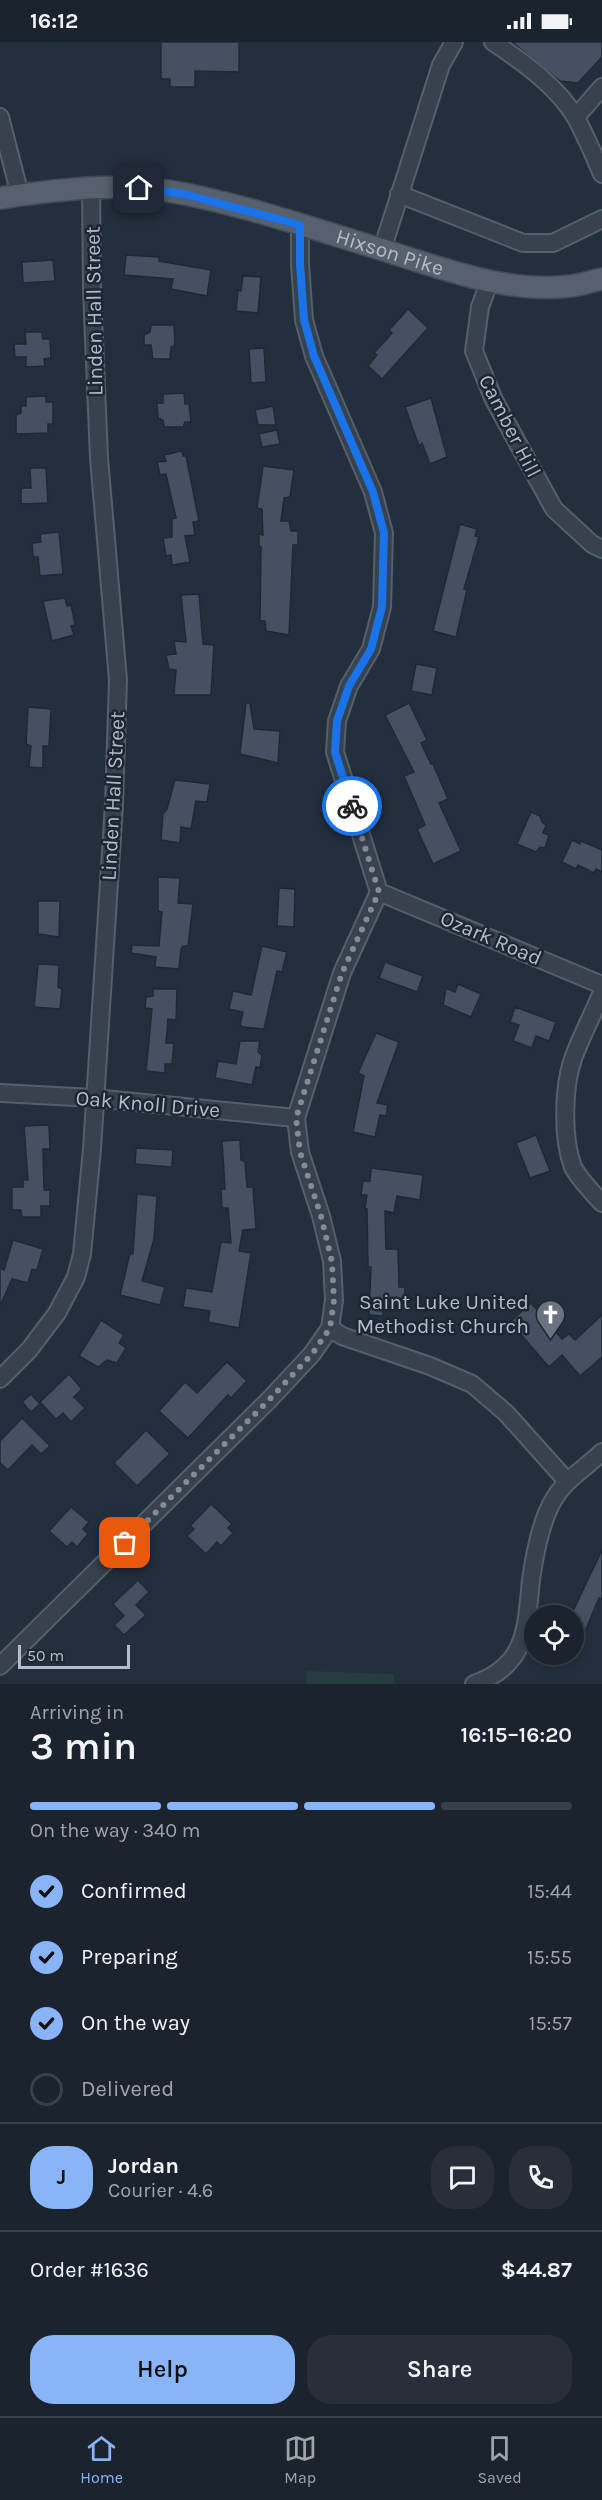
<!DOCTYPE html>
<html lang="en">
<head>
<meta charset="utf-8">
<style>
  body { margin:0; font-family:Karla,sans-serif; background:#282f3a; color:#f1f3f6; height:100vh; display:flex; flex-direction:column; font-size:22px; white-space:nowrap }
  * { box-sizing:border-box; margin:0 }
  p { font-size:20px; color:#a0a4aa }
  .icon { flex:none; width:33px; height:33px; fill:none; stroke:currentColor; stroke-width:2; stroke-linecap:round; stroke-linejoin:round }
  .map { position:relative; height:1642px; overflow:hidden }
  .sheet { display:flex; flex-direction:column; background:#1b232e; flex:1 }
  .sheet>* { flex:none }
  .tools { position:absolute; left:524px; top:1563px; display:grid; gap:12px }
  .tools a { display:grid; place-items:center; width:60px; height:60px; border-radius:50%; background:#1b232e; box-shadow:0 3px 9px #0003,0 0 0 2px #39404a; font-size:30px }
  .scale { position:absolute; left:18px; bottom:15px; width:112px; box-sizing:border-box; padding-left:6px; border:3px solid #b4bcc9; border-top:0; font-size:16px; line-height:21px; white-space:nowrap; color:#b4bcc9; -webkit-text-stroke:4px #1d2633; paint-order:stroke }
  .pin { position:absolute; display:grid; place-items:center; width:51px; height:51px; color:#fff; margin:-26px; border-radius:12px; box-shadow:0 3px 9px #0006 }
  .courier { position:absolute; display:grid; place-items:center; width:60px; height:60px; margin:-30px; border:4px solid #1a73e8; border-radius:50%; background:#fff; color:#222; box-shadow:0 2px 8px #0007 }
  .head em { font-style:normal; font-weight:600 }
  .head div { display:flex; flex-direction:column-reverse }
  .head { display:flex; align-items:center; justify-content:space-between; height:102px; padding:0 30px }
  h1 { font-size:39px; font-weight:600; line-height:45px }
  .bar { display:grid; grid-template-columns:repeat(4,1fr); gap:9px 6px; align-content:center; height:72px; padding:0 30px }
  .bar i { height:8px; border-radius:4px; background:#39404a }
  .bar .on { background:#8ab4f8 }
  .bar p { grid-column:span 4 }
  .line { display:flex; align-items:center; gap:15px; padding:0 30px; border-top:2px solid #39404a }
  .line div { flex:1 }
  .round { display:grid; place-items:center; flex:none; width:63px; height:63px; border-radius:24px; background:#282f3a }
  ol { padding:0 30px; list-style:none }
  li { display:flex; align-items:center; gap:18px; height:66px }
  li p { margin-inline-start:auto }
  li .icon { padding:6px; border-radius:50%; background:#8ab4f8; color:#111; stroke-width:4 }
  li:last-child { color:#a0a4aa }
  li i { width:33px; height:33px; border:3px solid #39404a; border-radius:50% }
  .action { display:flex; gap:12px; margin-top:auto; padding:12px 30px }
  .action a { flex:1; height:69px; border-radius:24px; background:#8ab4f8; color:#111; font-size:24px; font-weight:600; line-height:69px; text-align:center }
  .action a+a { background:#282f3a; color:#f1f3f6 }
  .status { display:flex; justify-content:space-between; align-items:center; height:42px; padding:0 30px; background:#1b232e; direction:ltr }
  .status svg { height:16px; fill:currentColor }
  .tab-bar { display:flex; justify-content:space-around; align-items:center; height:84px; border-top:2px solid #39404a; background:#1b232e; font-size:16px; color:#a0a4aa }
  .tab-bar a { display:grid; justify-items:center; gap:3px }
  .tab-bar .on { color:#8ab4f8 }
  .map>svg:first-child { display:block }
  .green { fill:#263c3f }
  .building { fill:#455162; stroke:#1f2835; stroke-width:1.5 }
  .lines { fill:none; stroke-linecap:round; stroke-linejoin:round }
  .minor-casing { stroke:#565f6c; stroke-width:20 }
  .major-casing { stroke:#414a57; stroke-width:24 }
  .minor { stroke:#38414e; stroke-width:16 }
  .major { stroke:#56606e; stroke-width:21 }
  .done { stroke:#828b98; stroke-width:6; stroke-dasharray:0 10.8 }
  .route { stroke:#1a73e8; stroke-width:8 }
  .labels { text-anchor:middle; stroke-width:5; stroke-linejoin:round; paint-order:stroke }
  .street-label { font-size:21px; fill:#b4bcc9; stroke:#1d2633 }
  .poi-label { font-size:21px; fill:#b4bcc9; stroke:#1d2633; text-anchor:end }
</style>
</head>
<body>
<div class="status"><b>16:12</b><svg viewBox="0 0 49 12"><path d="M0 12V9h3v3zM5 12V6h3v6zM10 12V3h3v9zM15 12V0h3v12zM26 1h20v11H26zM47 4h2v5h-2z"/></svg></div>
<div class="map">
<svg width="602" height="1642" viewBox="0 0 602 1642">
  <rect width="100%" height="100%" fill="#242f3e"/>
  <path class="green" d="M307,1629L394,1632V1642H306Z"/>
  <g class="building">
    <path d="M161,0H239V30L195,29V45H170V37H161Z"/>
    <path d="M512,0H602V15L578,41L560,39Z"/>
    <path d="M126,213L159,215V219L211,228L207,254L171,247L173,237L124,233Z"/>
    <path d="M53,218L55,239L23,241L22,220Z"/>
    <path d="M243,234L261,235L258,271L236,269L238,248L241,249Z"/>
    <path d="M408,267L428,286L382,337L368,324L377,313L374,311L392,291L389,288Z"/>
    <path d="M151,283H174L175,304L171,305L170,317H153L151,303H144V293L150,290Z"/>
    <path d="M25,290H42L43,297H50L51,316L44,317L45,324L26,325V315H15L14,302H26Z"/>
    <path d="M264,306L266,340L251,341L249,307Z"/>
    <path d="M184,351L185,362H189L191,380H185L183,385H164L163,378L158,376L157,361H163V352Z"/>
    <path d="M46,354V360H53V382H48V391L16,392V373L21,371V364H26V355Z"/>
    <path d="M431,356L447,415L430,422L422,401L419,404L405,365Z"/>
    <path d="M273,364L276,383H258L255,368Z"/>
    <path d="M277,388L280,402L262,405L259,392Z"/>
    <path d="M182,409L183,414H186L199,479L193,480L195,493L185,494L190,520L172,523L171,513L166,514L163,496L172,495V477L176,476L166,432L160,433L157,420L166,419L164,413Z"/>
    <path d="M263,424L294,428L290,455L284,456L281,479H289L291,489H298V503H293L289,593L266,589L265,579H260L261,505H259V492L263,493L262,467L257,466Z"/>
    <path d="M30,426H46L48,461L21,462V446H31Z"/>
    <path d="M460,482L477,487L475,494L479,495L464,547L467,548L456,595L433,589Z"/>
    <path d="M59,490L63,532L40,534L38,515H33L32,501L41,500L40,492Z"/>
    <path d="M199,552L203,602L214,603L211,653H174L176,628L169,627L166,613L176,612L174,599L186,600L181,553Z"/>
    <path d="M65,556L67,564L71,563L73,572L75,583L71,584L74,593L52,599L43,559Z"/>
    <path d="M416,622L437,626L432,653L411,649Z"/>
    <path d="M246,661H250L254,687L280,689L278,721L240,712Z"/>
    <path d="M409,661L427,698L421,701L431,722H433L448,757L439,761L461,809L433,822L417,787L425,783L404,734L414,730L385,673Z"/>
    <path d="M28,665L51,667L49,704H43V726L29,725L31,704L26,702Z"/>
    <path d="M175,738L210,742L207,760L196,759L191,787L181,785L180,801L161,798L163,772L167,767Z"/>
    <path d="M531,770L540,774L542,780L546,783L543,791L549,793L545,806L540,805L536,810L517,802Z"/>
    <path d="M572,798L580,802L581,799L602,808V830L596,827L594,831L578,823L576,827L562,820Z"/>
    <path d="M158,835L180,836L178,861L193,862L188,904H183L181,907L179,927L155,925L156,915L131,911L132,903L159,904L162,870L158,869Z"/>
    <path d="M279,846L295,847L294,885L277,884Z"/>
    <path d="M38,859H60L59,895L38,892Z"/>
    <path d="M262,904L287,910L282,930L277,929L264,987L243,985L240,983L243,970L229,967L233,949L251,953Z"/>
    <path d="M385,920L423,934L417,950L379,936Z"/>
    <path d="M38,922L59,923L58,945L62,947L60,967L34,965Z"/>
    <path d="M458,942L481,952L471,975L443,963L446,946L455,950Z"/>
    <path d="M153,947H177L176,978L168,977L166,1001H174L172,1022H165V1031L146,1029L152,967L145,966L146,955L153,954Z"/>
    <path d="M515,965L556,980L549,999L536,994L532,1006L513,999L519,983L510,980Z"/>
    <path d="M376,991L399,1000L377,1061L388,1063L386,1074L380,1073L375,1095L353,1090L364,1034L358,1031Z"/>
    <path d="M240,999H260L258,1010L262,1013L260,1026L256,1025L252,1043L215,1036L218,1019L236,1022Z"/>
    <path d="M49,1083L50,1107H43L44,1148H50V1164H41V1175H22L21,1168H12V1145H23V1138H28L24,1084Z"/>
    <path d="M536,1093L550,1129L530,1136L516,1101Z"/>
    <path d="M240,1098L241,1118L245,1120L247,1145H253L256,1187L243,1188L239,1209L251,1211L239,1286L208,1280L210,1269L183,1265L186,1246L212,1250L221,1200L231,1201L228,1166H222L221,1147H225L222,1099Z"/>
    <path d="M136,1106L173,1108L172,1125L135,1122Z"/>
    <path d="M371,1126L423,1133L420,1158L397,1154L394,1171L385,1169L386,1207H398L399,1245H405L404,1263H389V1267H383V1274L369,1273L371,1225H368L367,1167L365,1166L367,1153H361L363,1139H370Z"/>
    <path d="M137,1152L157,1154L154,1197L142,1239L165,1245L160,1263L120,1253L130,1211L133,1212Z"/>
    <path d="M13,1198L43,1207L37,1228L32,1227L28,1241L12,1237L0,1264V1226L4,1228Z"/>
    <path d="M531,1261L562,1297L569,1292L575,1298L602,1273V1315L580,1334L562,1313L549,1325L510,1280Z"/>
    <path d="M101,1278L124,1293L119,1301L126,1306L117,1321L107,1318L98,1325L79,1314Z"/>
    <path d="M227,1320L247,1339L231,1356L228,1353L188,1396L159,1369L185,1340L197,1351Z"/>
    <path d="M69,1332L82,1347L74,1355L85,1366L71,1380L63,1371L56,1377L40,1360Z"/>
    <path d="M31,1352L40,1362L31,1370L22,1360Z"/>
    <path d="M22,1376L50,1404L41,1412L32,1403L8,1428L0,1421V1399Z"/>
    <path d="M146,1388L170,1412L137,1444L114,1421Z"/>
    <path d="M211,1462L232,1482L228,1486L233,1491L221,1504L217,1500L206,1512L187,1494L194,1487L190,1484Z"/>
    <path d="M71,1465L89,1480L83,1487L88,1492L77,1505L72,1500L67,1505L49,1489Z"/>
    <path d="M602,1508V1557L599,1556L573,1619V1569Z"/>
    <path d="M138,1538L149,1550L136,1563L146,1573L124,1593L114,1583L124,1574L113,1562Z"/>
  </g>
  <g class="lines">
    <defs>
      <g id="minor">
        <path d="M493,0C523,20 558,45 576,76C586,94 594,114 602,132"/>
        <path d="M0,75L20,153"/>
        <path d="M576,75L602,45"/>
        <path d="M399,152L523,201H553L602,177"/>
        <path d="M382,208L441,23L454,0"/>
        <path d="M490,238L480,265L474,309L494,358L554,467L592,502L602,507"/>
        <path d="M379,850L602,943"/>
        <path d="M602,950C593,972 582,993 574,1014C563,1043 562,1096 573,1125C579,1137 593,1151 602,1161"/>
        <path d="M0,1051L94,1056L296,1076"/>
        <path d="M330,1286L342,1294L430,1324L472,1342L506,1371L566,1438"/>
        <path d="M0,1337L29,1308L57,1271L76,1235L82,1212L92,1107L114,762L118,638L99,416L92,249L91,144"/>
        <path d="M0,1624L269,1358L312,1312L330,1286L334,1258L332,1219L321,1174L300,1110L296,1076L342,931L379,850L335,710L337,679L349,644L371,607L382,565L384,491L373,450L314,314L304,278L300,222V183"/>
        <path d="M474,1642C528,1623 526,1585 531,1538C534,1516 539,1491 547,1471C560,1439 579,1432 602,1410"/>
      </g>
      <g id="major">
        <path id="s1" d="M0,156C62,147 123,139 185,152C250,165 314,187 377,206C438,225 506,252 571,244C581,243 592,239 602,237"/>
      </g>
    </defs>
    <use href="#minor" class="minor-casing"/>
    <use href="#major" class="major-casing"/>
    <use href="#minor" class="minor"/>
    <use href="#major" class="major"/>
  </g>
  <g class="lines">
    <path class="done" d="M125,1501L269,1358L312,1312L330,1286L334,1258L332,1220L321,1174L300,1110L296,1076L342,931L379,850L352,764"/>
    <path class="route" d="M139,146L184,152L300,183V222L304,278L314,314L373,450L384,491L382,565L371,607L349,644L337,679L335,710L352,764"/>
  </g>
  <defs>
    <symbol id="church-pin" viewBox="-11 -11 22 30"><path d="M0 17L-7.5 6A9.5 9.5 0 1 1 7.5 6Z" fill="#6b7280" stroke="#1d2633"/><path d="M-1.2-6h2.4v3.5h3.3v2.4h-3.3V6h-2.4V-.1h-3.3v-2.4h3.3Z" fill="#fff"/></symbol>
  </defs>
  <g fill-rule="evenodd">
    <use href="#church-pin" x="534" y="1256" width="33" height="45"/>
  </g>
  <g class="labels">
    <g class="street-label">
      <text dy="7" stroke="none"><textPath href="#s1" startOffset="399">Hixson Pike</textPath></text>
      <text transform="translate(94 269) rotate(-91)" y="7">Linden Hall Street</text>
      <text transform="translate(510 384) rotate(63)" y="7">Camber Hill</text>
      <text transform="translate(113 754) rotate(-87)" y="7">Linden Hall Street</text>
      <text transform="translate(491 896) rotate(23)" y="7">Ozark Road</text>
      <text transform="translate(148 1062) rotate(5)" y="7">Oak Knoll Drive</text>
    </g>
    <g class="poi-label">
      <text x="529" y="1267">Saint Luke United<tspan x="529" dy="24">Methodist Church</tspan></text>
    </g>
  </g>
</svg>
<div class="tools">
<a><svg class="icon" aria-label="locate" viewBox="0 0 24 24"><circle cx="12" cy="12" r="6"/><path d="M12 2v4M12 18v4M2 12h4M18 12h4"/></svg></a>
</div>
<div class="scale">50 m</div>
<div class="pin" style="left:125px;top:1501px;background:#ea580c"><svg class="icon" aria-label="bag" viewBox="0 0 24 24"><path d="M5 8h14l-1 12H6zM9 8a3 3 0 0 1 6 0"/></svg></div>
<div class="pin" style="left:139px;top:146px;background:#1f2937"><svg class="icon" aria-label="home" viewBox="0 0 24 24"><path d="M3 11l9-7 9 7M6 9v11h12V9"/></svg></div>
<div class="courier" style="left:352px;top:764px"><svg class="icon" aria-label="bike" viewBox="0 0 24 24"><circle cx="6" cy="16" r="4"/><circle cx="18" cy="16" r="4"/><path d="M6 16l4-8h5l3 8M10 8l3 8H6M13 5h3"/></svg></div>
</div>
<section class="sheet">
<div class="head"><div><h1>3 min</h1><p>Arriving in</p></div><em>16:15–16:20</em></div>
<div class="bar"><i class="on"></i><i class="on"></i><i class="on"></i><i></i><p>On the way · 340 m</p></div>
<ol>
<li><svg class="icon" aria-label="check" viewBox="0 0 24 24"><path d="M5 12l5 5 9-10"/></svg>Confirmed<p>15:44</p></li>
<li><svg class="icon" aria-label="check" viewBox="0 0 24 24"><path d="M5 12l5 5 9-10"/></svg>Preparing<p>15:55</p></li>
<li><svg class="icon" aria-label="check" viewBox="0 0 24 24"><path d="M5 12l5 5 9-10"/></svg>On the way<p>15:57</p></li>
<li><i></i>Delivered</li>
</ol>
<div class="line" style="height:108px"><b class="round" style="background:#8ab4f8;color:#111">J</b><div><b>Jordan</b><p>Courier · 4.6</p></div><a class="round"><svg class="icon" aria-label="chat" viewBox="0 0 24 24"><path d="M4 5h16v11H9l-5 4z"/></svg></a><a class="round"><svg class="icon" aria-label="phone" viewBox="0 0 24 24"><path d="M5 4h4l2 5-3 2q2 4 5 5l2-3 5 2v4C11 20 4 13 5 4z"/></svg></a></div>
<div class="line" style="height:78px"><div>Order #1636</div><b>$44.87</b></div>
<div class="action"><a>Help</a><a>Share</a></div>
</section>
<nav class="tab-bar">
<a class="on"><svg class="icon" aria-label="home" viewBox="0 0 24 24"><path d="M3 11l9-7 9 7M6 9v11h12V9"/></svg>Home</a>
<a><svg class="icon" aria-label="map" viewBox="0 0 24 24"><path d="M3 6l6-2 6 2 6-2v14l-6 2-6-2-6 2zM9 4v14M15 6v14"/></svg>Map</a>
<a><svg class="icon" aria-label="saved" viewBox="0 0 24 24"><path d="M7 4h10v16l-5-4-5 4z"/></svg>Saved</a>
</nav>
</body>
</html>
